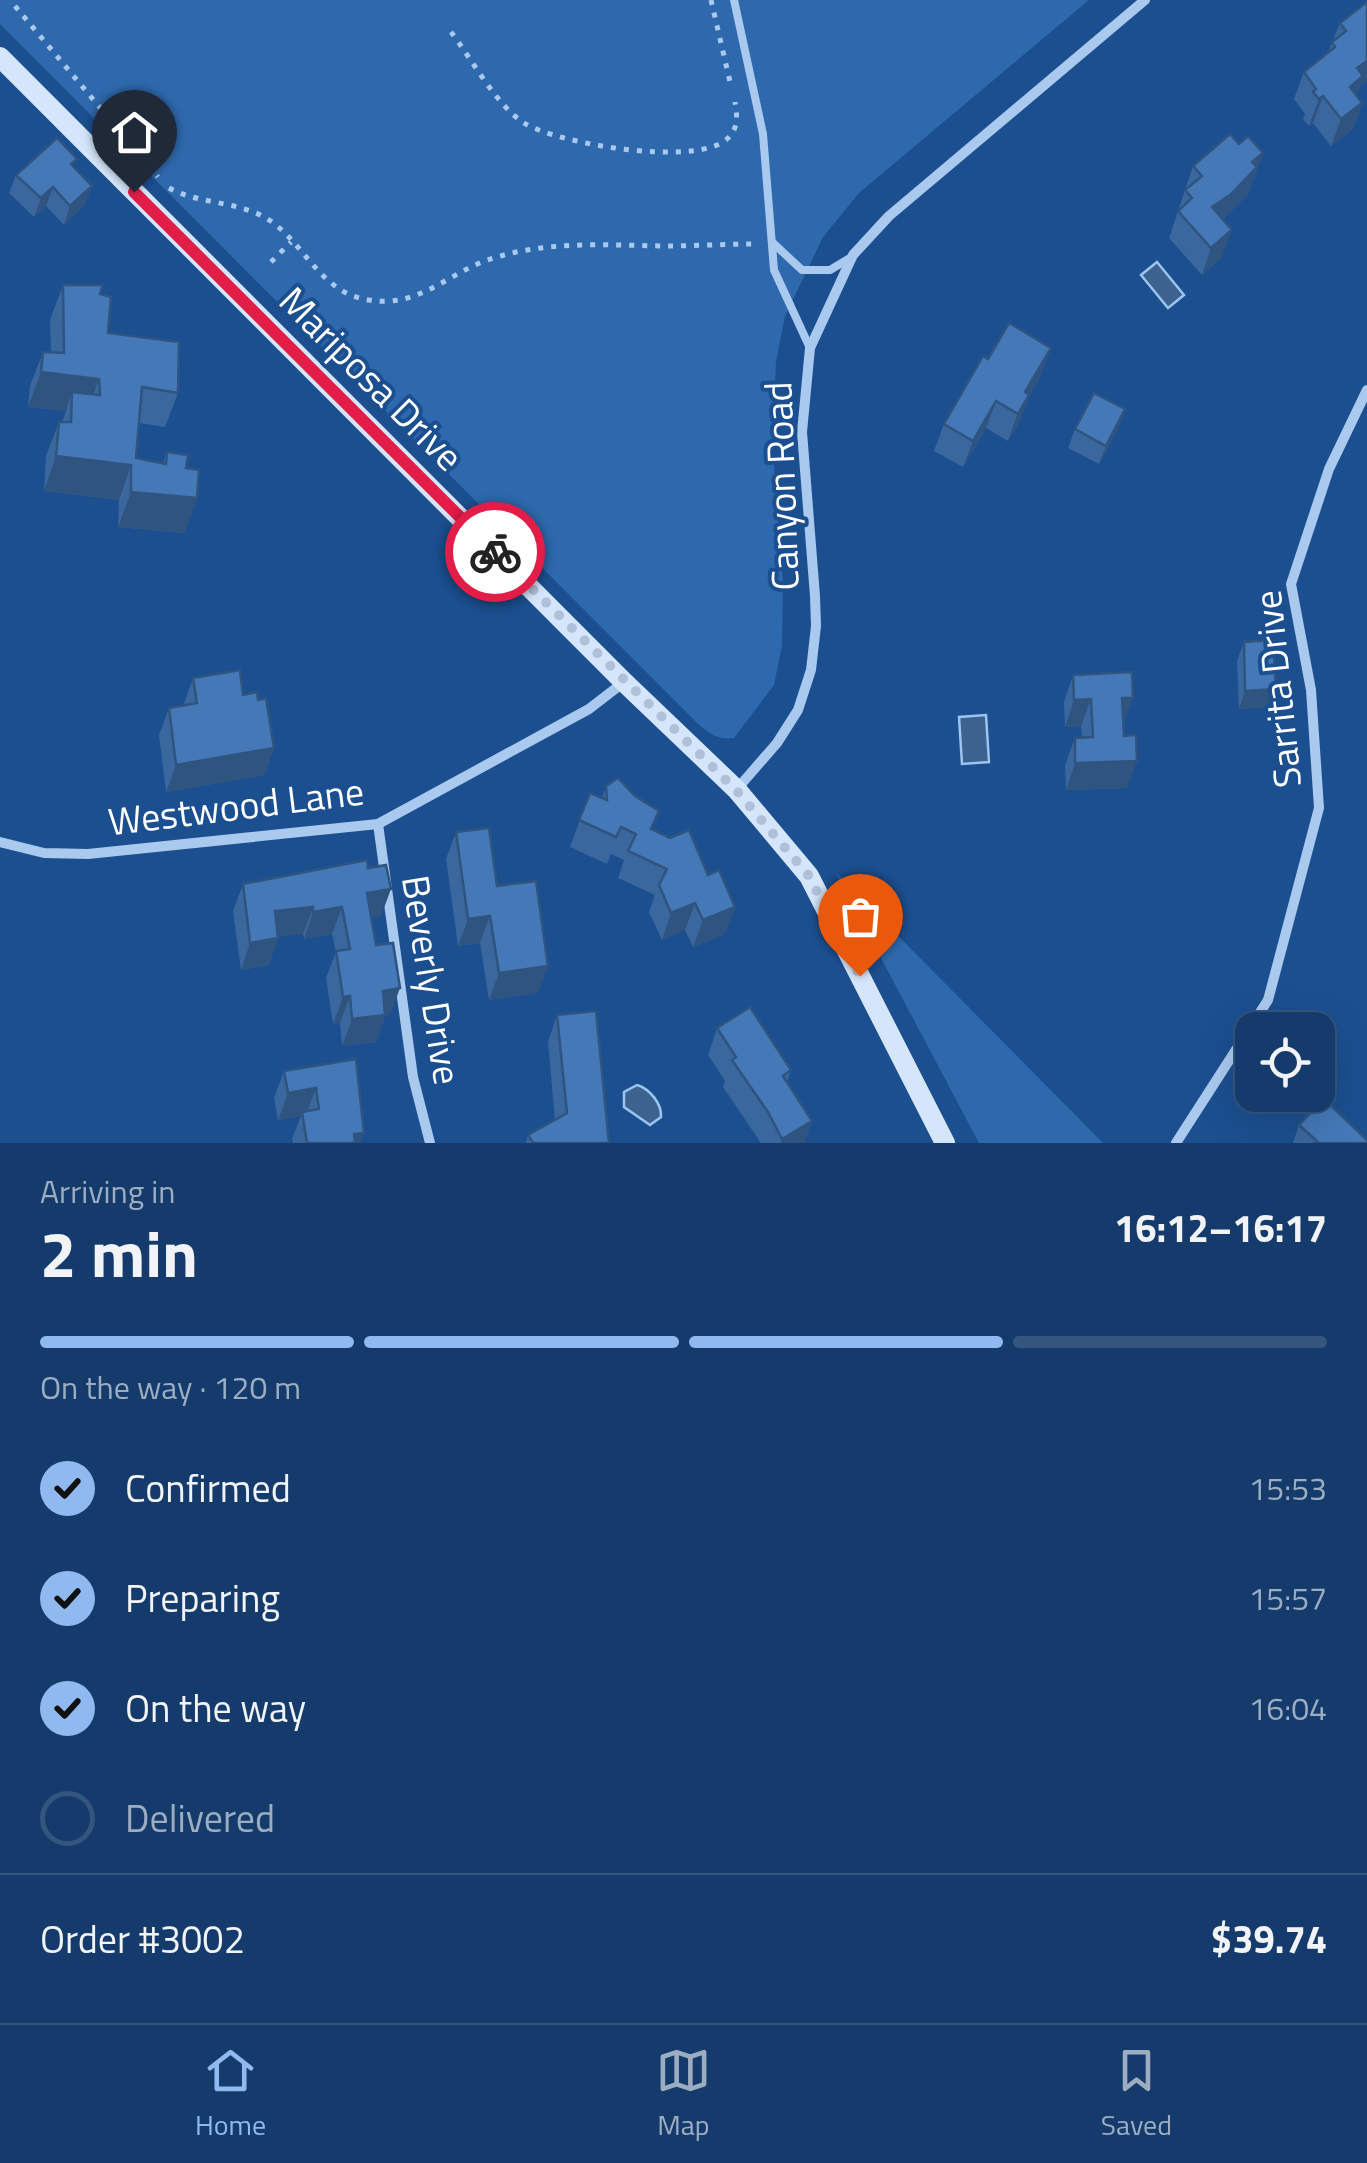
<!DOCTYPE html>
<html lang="en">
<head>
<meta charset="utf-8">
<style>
  body { margin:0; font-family:"Titillium Web",sans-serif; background:#214673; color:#f1f3f6; height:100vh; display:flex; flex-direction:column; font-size:38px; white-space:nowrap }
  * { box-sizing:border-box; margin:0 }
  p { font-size:32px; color:#9dadc1 }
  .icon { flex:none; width:55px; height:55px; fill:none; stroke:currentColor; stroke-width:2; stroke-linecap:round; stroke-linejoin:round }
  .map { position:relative; height:1143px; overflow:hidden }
  .sheet { display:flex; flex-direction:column; background:#143b6b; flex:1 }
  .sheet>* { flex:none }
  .buttons { position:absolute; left:1235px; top:1012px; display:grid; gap:20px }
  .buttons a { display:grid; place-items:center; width:100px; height:100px; border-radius:20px; background:#143b6b; box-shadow:0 10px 40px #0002,0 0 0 2px #33557e; font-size:50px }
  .pin { position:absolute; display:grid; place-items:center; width:85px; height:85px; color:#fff; margin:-102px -42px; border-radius:50% 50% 50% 0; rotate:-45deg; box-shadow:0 0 10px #0007 }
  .pin .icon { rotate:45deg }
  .courier { position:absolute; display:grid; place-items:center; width:100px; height:100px; margin:-50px; border:8px solid #e11d48; border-radius:50%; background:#fff; color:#222; box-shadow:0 2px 12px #0007 }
  .overview em { font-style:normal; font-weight:700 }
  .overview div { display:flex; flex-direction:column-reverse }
  .overview { display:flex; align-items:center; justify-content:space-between; height:170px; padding:0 40px }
  h1 { font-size:65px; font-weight:700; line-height:75px }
  .bar { display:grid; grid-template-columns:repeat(4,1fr); gap:15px 10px; align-content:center; height:120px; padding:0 40px }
  .bar i { height:12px; border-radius:8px; background:#33557e }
  .bar .current { background:#90b9f0 }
  .bar p { grid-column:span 4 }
  .line { display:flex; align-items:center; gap:25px; padding:0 40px; border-top:2px solid #33557e }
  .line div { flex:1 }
  ol { padding:0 40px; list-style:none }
  li { display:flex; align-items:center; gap:30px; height:110px }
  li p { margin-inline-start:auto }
  li .icon { padding:10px; border-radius:50%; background:#90b9f0; color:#111; stroke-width:4 }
  li:last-child { color:#9dadc1 }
  li i { width:55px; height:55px; border:5px solid #33557e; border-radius:50% }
  .tab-bar { display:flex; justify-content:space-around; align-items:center; height:140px; border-top:2px solid #33557e; background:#143b6b; font-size:28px; color:#9dadc1 }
  .tab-bar a { display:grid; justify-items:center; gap:5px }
  .tab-bar .current { color:#90b9f0 }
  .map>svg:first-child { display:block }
  .green { fill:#2e69ad }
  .water { fill:#3c6290; stroke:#9cc4f0; stroke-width:2.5 }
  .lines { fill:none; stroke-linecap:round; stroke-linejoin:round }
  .path { stroke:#a9c9ee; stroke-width:5; stroke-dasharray:5 8; stroke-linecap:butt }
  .lane { stroke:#a9c9ee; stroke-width:8 }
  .street { stroke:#a9c9ee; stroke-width:10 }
  .secondary { stroke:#d6e6fa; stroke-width:20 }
  .wall { fill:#3a679d }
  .shaded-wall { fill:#305480 }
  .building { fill:#4478b7; stroke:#305480; stroke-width:2.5 }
  .done { stroke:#afc1d8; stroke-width:10; stroke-dasharray:0 18 }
  .route { stroke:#e11d48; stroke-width:12 }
  .labels { text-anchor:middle; stroke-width:8; stroke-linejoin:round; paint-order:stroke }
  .street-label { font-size:38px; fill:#fff; stroke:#1b4f8f }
</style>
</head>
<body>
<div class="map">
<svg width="1367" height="1143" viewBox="0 0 1367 1143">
  <rect width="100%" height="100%" fill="#1b4f8f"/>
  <g class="green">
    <path d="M0,0H1089L859,193L823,237L785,316L776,362L772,439L783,584L782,646L774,685L734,738C717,740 710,734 697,723L0,24Z"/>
    <path d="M836,873L1103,1143H979Z"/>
  </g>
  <g class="water">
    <path d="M1157,262L1184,295L1168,308L1141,275Z"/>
    <path d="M986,715L989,762L962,764L959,717Z"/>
    <path d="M637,1085C650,1089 662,1104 661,1117L650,1125L624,1107V1092Z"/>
  </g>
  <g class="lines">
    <g class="path">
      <path d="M711,0L731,86"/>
      <path d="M15,6L158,177"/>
      <path d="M451,32C471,58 497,106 524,123C558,144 698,168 728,138C739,127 737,116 735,102"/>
      <path d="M169,188C202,206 246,200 276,225C307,250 324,294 369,300C415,308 445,277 482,262C540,240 604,245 664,246C694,246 725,244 755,244"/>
      <path d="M271,262L291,242"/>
    </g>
    <g class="lane">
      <path d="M734,0L763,134L774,270L810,348"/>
      <path d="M773,243L802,270H830L850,258"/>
    </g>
    <g class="street">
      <path d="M737,789L777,743L798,710L811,670L816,626L815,596L802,432L810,348L853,255L889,216L1145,0"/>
      <path d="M378,824L413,1077L430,1143"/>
      <path d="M0,842L44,853L88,854L378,824L589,709L624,682"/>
      <path d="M1176,1143L1268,1000L1319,808L1311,690L1291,584L1329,469L1367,390"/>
    </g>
    <path class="secondary" d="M0,57L624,682L737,790L809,876L945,1143"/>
  </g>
  <g class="wall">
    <path d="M1367,2L1360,86L1356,95L1362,103L1353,129L1331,146L1313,123L1309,126L1303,119L1305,114L1294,99L1304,72L1328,52L1340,23Z"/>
    <path d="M1239,144L1263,153L1248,194L1223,219L1222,257L1202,275L1169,238L1193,166Z"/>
    <path d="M74,167L85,205L64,225L46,206L34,217L9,193L16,175Z"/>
    <path d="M63,285L100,294L108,333L178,393L165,427L139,423L136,458L163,463L167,452L185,533L118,527L119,500L44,491L46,456L59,422H62L66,411L28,407L30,386L43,352H51L50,320Z"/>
    <path d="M988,359L1041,375L1029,397L1019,422L1008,441L986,428L963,467L934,451L944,424Z"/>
    <path d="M1119,427L1099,464L1068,448L1075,429Z"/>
    <path d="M1244,642L1270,707L1239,709L1237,661Z"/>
    <path d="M1073,675L1123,725L1127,788L1066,790L1065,765L1075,738H1082L1081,726L1065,727L1064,702Z"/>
    <path d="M193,678L258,700L274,748L264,775L166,792L159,735L169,708L183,706Z"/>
    <path d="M606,786L652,830L725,934L693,947L685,930L662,940L649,912L655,895L618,878L624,860L611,854L607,864L570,847L590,793L602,798Z"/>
    <path d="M456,832L497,886L538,993L489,1000L480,943L458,946L446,859Z"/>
    <path d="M243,884L381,916L371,917L390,1015L385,1016L376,1042L342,1046L340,1023L333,1024L326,978L336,952L332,934L304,939L303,934L278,936L269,965L241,970L233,911Z"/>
    <path d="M557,1015L609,1143H526L528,1135L555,1120L548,1042Z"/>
    <path d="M717,1028L791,1070L787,1082L812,1121L804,1143H761L723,1087L725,1081L708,1055Z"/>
    <path d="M1252,1045V1077L1242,1066L1249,1048Z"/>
    <path d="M356,1059L364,1133L360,1143H293L292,1139L301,1116L278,1120L274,1098L284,1071Z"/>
    <path d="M1299,1125L1367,1143H1293Z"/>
  </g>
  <g class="shaded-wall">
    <path d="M1367,61V81L1360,86L1353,103L1340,113L1357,68Z"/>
    <path d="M1323,96L1313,123L1309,126L1319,99Z"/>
    <path d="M1362,103L1353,129L1331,146L1341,119Z"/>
    <path d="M1263,153L1248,194L1220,222L1212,207Z"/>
    <path d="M92,186L85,205L64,225L70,206Z"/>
    <path d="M53,187L46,206L34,217L41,198Z"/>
    <path d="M1232,230L1222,257L1202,275L1211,248Z"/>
    <path d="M1051,348L1041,375L1029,397L1019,422L1008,441L1025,392Z"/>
    <path d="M41,372L99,379L86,414L72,392L66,411L28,407Z"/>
    <path d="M996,401L986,428L963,467L973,441Z"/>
    <path d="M1125,409L1119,427L1099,464L1106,446Z"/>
    <path d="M56,456L131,465L119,500L44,491Z"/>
    <path d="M131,492L197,498L185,533L118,527Z"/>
    <path d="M1276,689L1270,707L1239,709L1245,691Z"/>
    <path d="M1122,698H1133L1123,725Z"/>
    <path d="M1091,699L1081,726L1065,727L1074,700Z"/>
    <path d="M274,748L264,775L166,792L176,765Z"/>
    <path d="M1137,761L1127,788L1066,790L1075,763Z"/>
    <path d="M391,889L381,916L357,920L367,893Z"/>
    <path d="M695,903L685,930L662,940L671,913Z"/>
    <path d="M313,907L303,934L265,938L275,911Z"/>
    <path d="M342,907L332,934L304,939L313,912Z"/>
    <path d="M735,907L725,934L693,947L703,920Z"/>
    <path d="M490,916L480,943L458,946L468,919Z"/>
    <path d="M278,938L269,965L241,970L250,943Z"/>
    <path d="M548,966L538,993L489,1000L499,973Z"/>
    <path d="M400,988L390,1015L385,1016L376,1042L342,1046L352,1019L383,991Z"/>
    <path d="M350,996L340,1023L333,1024L343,997Z"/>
    <path d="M316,1088L306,1115L302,1112L301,1116L278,1120L288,1093Z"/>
    <path d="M812,1121L804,1143H781L782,1139Z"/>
    <path d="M364,1133L360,1143H350L354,1134Z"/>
  </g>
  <g class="building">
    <path d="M1367,2V61L1357,68L1363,76L1350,87L1362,103L1341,119L1323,96L1319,99L1313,92L1316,89L1304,72L1335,47L1332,42L1346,31L1340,23Z"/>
    <path d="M1230,134L1239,144L1248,136L1263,153L1252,162L1257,167L1230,195L1212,207L1232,230L1211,248L1178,211L1192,198L1185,190L1202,176L1193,166Z"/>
    <path d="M57,138L77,159L71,164L92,186L70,206L53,187L41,198L16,175Z"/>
    <path d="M63,285H103L100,294L111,297L108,333L179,342L178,393L142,387L136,458L166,464L167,452L188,455L186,468L199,470L197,498L131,492V465L56,456L59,422H71L72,392L100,395L99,379L41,372L43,352L64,353Z"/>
    <path d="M1009,323L1051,348L1025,392L1029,395L1018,414L996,401L973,441L944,424L983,356L988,359Z"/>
    <path d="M1094,393L1125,409L1106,446L1075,429Z"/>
    <path d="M1273,640L1276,689L1245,691L1244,642Z"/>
    <path d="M240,670L243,695L257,692L258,700L266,698L274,748L176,765L169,708L197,703L193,678Z"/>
    <path d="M1132,672L1133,698H1122L1124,736L1136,735L1137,761L1075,763V738L1093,737L1091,699L1074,700L1073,675Z"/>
    <path d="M618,778L635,796L659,811L651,829L670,838L689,830L708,875L719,870L735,907L703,920L695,903L671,913L659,885L667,869L628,851L636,834L621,827L616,837L579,820L590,793L607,800L606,786Z"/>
    <path d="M489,828L497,886L536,881L548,966L499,973L490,916L468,919L456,832Z"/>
    <path d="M367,860L368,868L386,865L391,889L367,893L376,945L393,943L400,988L383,991L385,1015L352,1019L350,996L343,997L336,951L350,949L342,907L313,912V907L275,911L278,938L250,943L243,884Z"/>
    <path d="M750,1007L791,1070L783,1076L812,1121L782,1139L768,1112L732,1060L736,1057L717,1028Z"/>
    <path d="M596,1011L609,1143H533L528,1135L567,1113L557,1015Z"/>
    <path d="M1283,1016L1296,1030H1268Z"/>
    <path d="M356,1059L364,1133L354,1134L355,1143H307L302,1112L319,1109L316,1088L288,1093L284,1071Z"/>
    <path d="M1324,1099L1367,1140V1143H1314L1317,1141L1299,1125Z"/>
  </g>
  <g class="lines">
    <path class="done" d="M495,552L736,790L809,876L860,976"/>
    <path class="route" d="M134,192L495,552"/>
  </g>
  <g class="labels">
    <g class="street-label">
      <text transform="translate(371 379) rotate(45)" y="13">Mariposa Drive</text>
      <text transform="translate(782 486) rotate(-92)" y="13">Canyon Road</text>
      <text transform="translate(1278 689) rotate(-96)" y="13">Sarrita Drive</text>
      <text transform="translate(236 807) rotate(-7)" y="13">Westwood Lane</text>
      <text transform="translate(431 980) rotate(81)" y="13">Beverly Drive</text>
    </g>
  </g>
</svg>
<div class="buttons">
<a><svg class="icon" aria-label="locate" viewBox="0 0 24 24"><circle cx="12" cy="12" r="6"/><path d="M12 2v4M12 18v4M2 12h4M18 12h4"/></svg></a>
</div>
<div class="pin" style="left:860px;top:976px;background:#ea580c"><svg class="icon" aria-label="bag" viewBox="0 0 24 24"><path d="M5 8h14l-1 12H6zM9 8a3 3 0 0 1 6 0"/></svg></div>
<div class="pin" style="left:134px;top:192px;background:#1f2937"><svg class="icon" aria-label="home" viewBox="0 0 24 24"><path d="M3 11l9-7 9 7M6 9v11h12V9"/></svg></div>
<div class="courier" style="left:495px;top:552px"><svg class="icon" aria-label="bike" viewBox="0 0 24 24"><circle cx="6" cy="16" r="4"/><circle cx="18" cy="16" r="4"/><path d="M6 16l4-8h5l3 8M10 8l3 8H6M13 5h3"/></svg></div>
</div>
<section class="sheet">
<div class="overview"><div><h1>2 min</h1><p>Arriving in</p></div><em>16:12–16:17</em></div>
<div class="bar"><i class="current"></i><i class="current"></i><i class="current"></i><i></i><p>On the way · 120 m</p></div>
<ol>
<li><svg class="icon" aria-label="check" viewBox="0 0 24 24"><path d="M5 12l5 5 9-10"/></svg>Confirmed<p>15:53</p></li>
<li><svg class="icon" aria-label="check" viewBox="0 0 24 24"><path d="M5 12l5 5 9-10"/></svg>Preparing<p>15:57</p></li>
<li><svg class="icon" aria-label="check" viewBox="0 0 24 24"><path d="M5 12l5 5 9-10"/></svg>On the way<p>16:04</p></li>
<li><i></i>Delivered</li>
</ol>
<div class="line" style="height:130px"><div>Order #3002</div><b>$39.74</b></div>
</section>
<nav class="tab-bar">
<a class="current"><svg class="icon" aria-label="home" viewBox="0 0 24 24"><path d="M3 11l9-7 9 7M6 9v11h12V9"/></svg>Home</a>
<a><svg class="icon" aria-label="map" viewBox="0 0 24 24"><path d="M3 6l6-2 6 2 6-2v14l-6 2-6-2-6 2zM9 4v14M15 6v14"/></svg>Map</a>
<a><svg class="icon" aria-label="saved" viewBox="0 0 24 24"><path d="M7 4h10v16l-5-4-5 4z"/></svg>Saved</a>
</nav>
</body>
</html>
